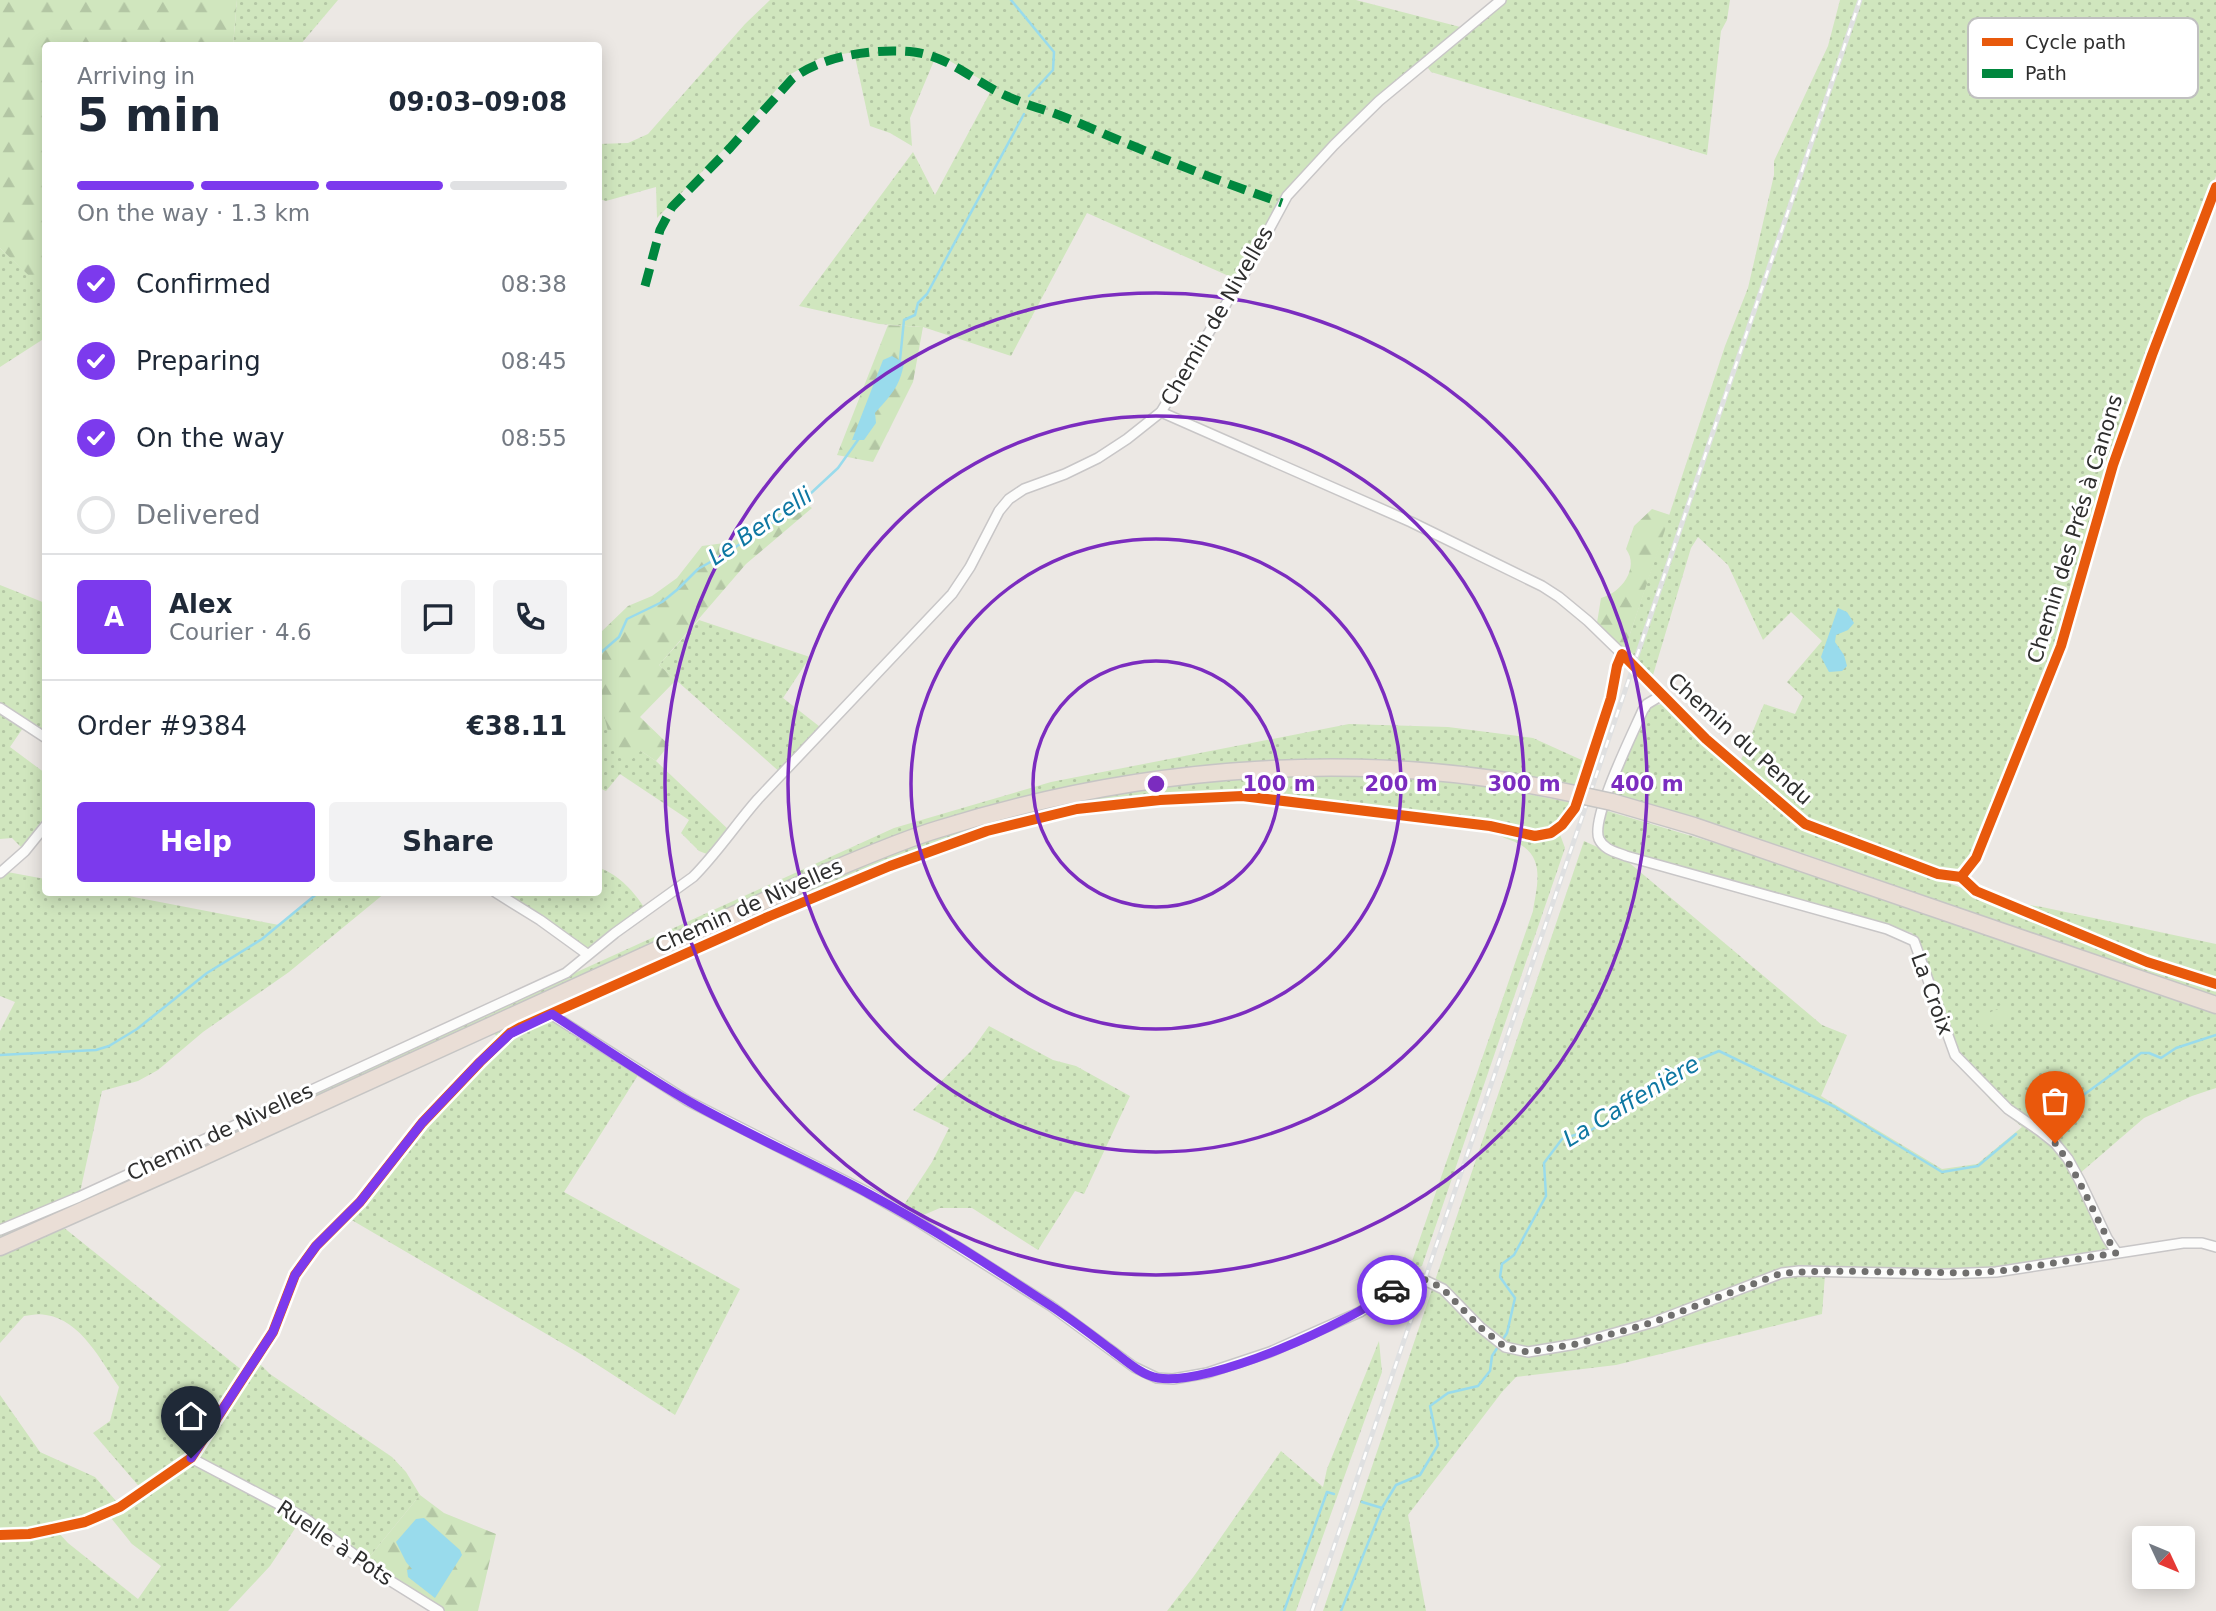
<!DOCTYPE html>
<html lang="en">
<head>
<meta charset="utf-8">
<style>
  body { margin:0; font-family:"DejaVu Sans",sans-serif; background:#f2f2f3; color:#1f2937; height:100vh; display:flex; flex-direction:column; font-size:26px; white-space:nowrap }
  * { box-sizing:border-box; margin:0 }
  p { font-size:23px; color:#747a83 }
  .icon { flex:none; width:38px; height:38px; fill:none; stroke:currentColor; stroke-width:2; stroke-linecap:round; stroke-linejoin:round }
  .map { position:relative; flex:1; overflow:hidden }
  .drawer { position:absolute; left:42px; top:42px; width:560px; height:854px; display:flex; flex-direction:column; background:#fff; border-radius:7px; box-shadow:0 4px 18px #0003 }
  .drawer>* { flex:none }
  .needle { width:46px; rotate:134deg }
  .fabs { position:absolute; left:2132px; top:1526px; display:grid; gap:14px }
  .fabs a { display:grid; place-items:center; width:63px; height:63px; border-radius:7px; background:#fff; box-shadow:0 4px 18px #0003; font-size:35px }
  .pin { position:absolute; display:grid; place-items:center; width:60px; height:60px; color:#fff; margin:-72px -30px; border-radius:50% 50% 50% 0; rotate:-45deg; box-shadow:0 0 7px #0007 }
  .pin .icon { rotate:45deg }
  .courier { position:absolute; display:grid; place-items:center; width:70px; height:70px; margin:-35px; border:5px solid #7c3aed; border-radius:50%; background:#fff; color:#222; box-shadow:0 2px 9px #0007 }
  .head em { font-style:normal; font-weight:800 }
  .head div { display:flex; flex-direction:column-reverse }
  .head { display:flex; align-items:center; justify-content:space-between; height:119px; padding:0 35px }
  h1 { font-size:46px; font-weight:800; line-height:52px }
  .bar { display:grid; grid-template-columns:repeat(4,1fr); gap:10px 7px; align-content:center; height:84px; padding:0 35px }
  .bar i { height:9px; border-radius:5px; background:#e0e1e3 }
  .bar .on { background:#7c3aed }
  .bar p { grid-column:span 4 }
  .line { display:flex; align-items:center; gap:18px; padding:0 35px; border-top:2px solid #e0e1e3 }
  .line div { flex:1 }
  .round { display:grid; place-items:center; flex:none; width:74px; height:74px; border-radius:7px; background:#f2f2f3 }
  ol { padding:0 35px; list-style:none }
  li { display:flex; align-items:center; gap:21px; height:77px }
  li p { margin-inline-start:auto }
  li .icon { padding:7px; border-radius:50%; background:#7c3aed; color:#fff; stroke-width:4 }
  li:last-child { color:#747a83 }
  li i { width:38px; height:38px; border:4px solid #e0e1e3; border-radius:50% }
  .primary-button { display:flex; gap:14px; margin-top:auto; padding:14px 35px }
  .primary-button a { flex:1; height:80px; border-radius:7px; background:#7c3aed; color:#fff; font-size:28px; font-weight:800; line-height:80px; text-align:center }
  .primary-button a+a { background:#f2f2f3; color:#1f2937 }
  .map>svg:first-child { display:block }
  .grass { fill:url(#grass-dots); fill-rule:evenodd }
  .forest { fill:url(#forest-firs) }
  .water { fill:#99dbec }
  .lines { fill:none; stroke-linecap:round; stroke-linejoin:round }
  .stream { stroke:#99dbec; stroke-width:2.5 }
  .street-casing { stroke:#c8c6c7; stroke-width:12 }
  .highway-casing { stroke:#c6c5c4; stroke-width:19 }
  .street { stroke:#fcfcfb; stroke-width:9 }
  .highway { stroke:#eaded6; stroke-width:16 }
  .rail-casing { stroke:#dfe0e1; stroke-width:5 }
  .rail { stroke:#fff; stroke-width:2.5; stroke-dasharray:8; stroke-linecap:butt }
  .highway-bridge-casing { stroke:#c6c5c4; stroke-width:19; stroke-linecap:butt }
  .highway-bridge { stroke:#eaded6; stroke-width:16 }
  .quiet { stroke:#00873e; stroke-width:9; stroke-dasharray:18 9; stroke-linecap:butt }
  .cycleway-casing { stroke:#fff; stroke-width:15 }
  .cycleway { stroke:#e8590c; stroke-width:10 }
  .done { stroke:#706f6e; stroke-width:7; stroke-dasharray:0 12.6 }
  .route { stroke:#7c3aed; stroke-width:9 }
  .ring { fill:none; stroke:#7b2cbf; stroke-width:3.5 }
  .labels { text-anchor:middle; stroke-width:6; stroke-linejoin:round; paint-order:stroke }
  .street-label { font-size:21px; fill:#2e2e2e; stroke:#fff }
  .water-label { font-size:23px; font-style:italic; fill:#0e77a2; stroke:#fff }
  .key { fill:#fff; stroke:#c0c0c0; stroke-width:2 }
  .key-label { font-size:19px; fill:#2e2e2e }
  .centre { fill:#7b2cbf; stroke:#fff; stroke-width:3.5 }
  .ring-label { font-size:21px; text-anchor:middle; font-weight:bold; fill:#7b2cbf; stroke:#fff; stroke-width:6; stroke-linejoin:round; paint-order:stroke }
</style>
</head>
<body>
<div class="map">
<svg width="2216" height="1611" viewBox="0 0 2216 1611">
  <defs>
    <pattern id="grass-dots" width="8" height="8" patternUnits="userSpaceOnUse" patternTransform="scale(1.75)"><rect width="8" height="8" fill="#d0e6be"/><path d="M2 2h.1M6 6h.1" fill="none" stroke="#b3c6a4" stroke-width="1.8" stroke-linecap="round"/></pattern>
    <pattern id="forest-firs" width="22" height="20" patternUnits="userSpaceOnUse" patternTransform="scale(1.75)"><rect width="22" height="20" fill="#d0e6be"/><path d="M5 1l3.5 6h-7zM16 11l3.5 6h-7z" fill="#b3c6a4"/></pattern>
  </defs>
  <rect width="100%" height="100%" fill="#ece8e4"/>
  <g class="grass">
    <path d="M237,0H338L300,45L233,46Z"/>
    <path d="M770,0H1356L1468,29L1501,0H1730L1727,20L1721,31L1707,155L1431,72L1425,64L1379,101L1287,196L1240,281L1087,213L1011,356L923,327L879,324L799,306L913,152L935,195L993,87L945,58L936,56L910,118L912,146L890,133L870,126L854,52L820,58L789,75L728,145L657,218L656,187L606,201L599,199L598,144L628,143L648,134L745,24Z"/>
    <path d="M1840,0H2216V176L2111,463L2057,648L1980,846L1965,867L1942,872L1803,819L1739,765L1764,704L1795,714L1803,697L1787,682L1822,641L1791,612L1763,640L1728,565L1698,537L1691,548L1653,675L1625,649L1725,346L1748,288L1774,175V161L1828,46Z"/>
    <path d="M0,248L46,291L45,338L0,367Z"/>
    <path d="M0,585L45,603V738L25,725L10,747L45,773V825L25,851L12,838L0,839Z"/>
    <path d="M699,620L810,657L783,698L824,730L782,774L659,665Z"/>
    <path d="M1662,704L1732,767L1810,832L1962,888L2090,942L2216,986V998L1805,854L1609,794L1645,712L1651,706Z"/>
    <path d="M598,708H602L641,751L656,761L730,831L712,856L699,851L681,833L689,820L620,774L606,791L599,788Z"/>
    <path d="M1349,724L1448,727L1533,738L1586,762L1577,788L1272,762L1215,765L1155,772L1065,789L977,811L0,1241V1234L894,828L1051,782Z"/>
    <path d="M1272,775L1398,777L1488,786L1573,803L1560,825L1542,833L1253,794L1114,801L931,848L500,1039L492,1032L833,875L909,845L984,821L1157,784Z"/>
    <path d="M1604,810L1796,867L2216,1013V1088L2192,1096L2144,1118L2079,1174L2123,1257L1997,1277L1825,1275L1822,1314L1616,1365L1516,1377L1502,1392L1408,1515L1426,1611H1323L1584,841L1626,860L1822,1025L1847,1035L1821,1096L1942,1169L1977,1164L2022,1127L1990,1100L1960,1056L1912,933L1778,894L1619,852L1601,837Z"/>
    <path d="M1490,826L1535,836L1558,829L1565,848L1422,1266L1409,1270L1533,911C1536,890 1545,862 1524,847C1511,837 1502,842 1490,826Z"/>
    <path d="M599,868C619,874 635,893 646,910L587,954L495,893L598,892Z"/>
    <path d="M2,871L45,879L46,892L113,893L279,925L319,893H385L289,972L203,1032L158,1070L138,1081L102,1091L79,1197L0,1230V1031L15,1002L0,996V873Z"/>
    <path d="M2002,901L2042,907L2216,944V982L2150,961Z"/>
    <path d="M559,1015L642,1069L564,1192L740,1289L675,1415L584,1356L350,1219L363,1206L425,1127L506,1044Z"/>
    <path d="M989,1026L1053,1060L1076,1066L1130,1096L1084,1194L1075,1191L1038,1250L972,1208H940L914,1219L900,1211L932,1162L949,1128L913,1110L971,1051Z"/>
    <path d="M63,1227L248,1375L258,1362L270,1374L392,1457L406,1472L420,1495L367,1560L304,1515L270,1566L228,1611H0V1395L40,1452L95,1477L117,1502L119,1507L143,1491L93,1433L110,1421L119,1387C101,1361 81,1320 46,1315C39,1313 31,1315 24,1316L0,1343V1252ZM107,1513L132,1544L161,1566L138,1599L68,1543L56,1530Z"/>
    <path d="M1379,1341L1382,1372L1296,1611H1167L1194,1576L1281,1451L1323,1487L1327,1469Z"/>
  </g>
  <g class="forest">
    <path d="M0,0H237L233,45L46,46L45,291L0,248Z"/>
    <path d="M888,325L923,327L913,382L873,462L837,455Z"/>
    <path d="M796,497L812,508L746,564L659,665L676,680L640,717L669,745L656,761L641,751L632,759L612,746L602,708H599V634L628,606L652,596L677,578L702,546L732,542Z"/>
    <path d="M1652,509L1670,515L1625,649L1596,629L1601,598C1621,593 1640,568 1626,549L1634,526Z"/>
    <path d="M2010,1003L2012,1015L1979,1030L1976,1019Z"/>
    <path d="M420,1495L444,1513L496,1534L478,1611H445L367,1560Z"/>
  </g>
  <g class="water">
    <path d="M892,356L904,363C900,387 890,396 875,413L876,423L864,440H852L883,360Z"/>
    <path d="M1838,608L1847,612L1854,623L1848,630L1836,635L1835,642L1844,655L1847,666L1842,671L1829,672L1821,657Z"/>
    <path d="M424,1518L460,1550L462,1555L435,1598L408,1577L407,1570L412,1569L406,1562L396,1542L416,1519Z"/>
  </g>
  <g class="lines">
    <g class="stream">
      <path d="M1011,0L1054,52L1053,70L1029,96"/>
      <path d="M900,360L904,320L915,315L918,303L927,294L1024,114"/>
      <path d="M598,655L619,637L627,619L662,602L678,589L698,569L728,552L796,507L838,468L860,437"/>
      <path d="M0,1055L96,1050L109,1046L137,1029L207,973L262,939L319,892"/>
      <path d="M2033,1120L2056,1115L2141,1053H2149L2161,1058L2176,1048L2216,1035"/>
      <path d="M1362,1502L1382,1508"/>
      <path d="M1284,1611L1327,1492L1334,1494"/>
      <path d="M1341,1611L1382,1508L1396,1485L1420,1475L1438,1445L1430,1406L1448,1393L1478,1386L1490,1371L1492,1356L1507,1333L1515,1298L1500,1277L1502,1264L1514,1255L1546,1196L1544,1163L1562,1139L1591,1130L1627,1109L1672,1071L1719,1051L1835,1107L1942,1172L1978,1166L2016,1134"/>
    </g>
    <defs>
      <g id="street">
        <path d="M1161,412L1411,522L1542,586L1559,597L1588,621L1622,654L1706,739L1805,824L1938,874L1961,877L1976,891L2147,962L2216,984"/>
        <path d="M1662,695L1647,704L1643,710C1633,733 1590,819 1599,839C1604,850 1616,852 1626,856L1887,929L1914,941L1955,1055L2008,1109L2040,1131L2055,1143L2068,1159L2080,1181L2107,1238L2117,1253"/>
        <path d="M0,708L46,738"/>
        <path d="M0,873L25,851L46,825"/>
        <path d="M1961,877L1976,858L2061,646L2113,465L2152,355L2216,187"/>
        <path d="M495,892L540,920L587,954"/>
        <path d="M552,1015L688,1101L867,1192L914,1219L1051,1306L1134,1367L1157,1378L1173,1379L1207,1373L1270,1352L1360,1312L1411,1277L1420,1278L1443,1289L1480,1327L1505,1347L1528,1352L1576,1344L1654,1322L1782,1273L1799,1271L1945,1274L1996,1272L2183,1243H2202L2216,1247"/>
        <path d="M0,1230L79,1197L566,973L615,933L693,877C717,853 736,824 758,799L952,594L970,567L999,511L1009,499L1024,489L1065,474L1098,458L1127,439L1161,412L1253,259L1287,196L1334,145L1379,101L1501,0"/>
        <path d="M191,1458L303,1517L389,1580L439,1611"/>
        <path d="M0,1535L29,1534L85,1522L120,1507L191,1458L273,1332L295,1275L316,1246L360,1202L422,1123L480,1062L510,1033L521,1027L770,916L890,866L987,831L1077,809L1160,800L1242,796L1490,826L1535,836L1551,833L1562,825L1575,808L1611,698L1617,666L1622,654"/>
      </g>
      <g id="highway">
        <path d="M1612,802L1694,826L2216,1005"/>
        <path d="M0,1247L196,1160L830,871C866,856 902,840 939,829C1143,765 1366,747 1575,794"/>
      </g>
    </defs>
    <use href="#street" class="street-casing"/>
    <use href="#highway" class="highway-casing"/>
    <use href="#street" class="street"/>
    <use href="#highway" class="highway"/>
    <defs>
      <path id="rail" d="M1312,1611L1860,0"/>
    </defs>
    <use href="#rail" class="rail-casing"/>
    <use href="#rail" class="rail"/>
    <defs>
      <path id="highway-bridge" d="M1575,794L1612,802"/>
    </defs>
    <use href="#highway-bridge" class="highway-bridge-casing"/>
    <use href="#highway-bridge" class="highway-bridge"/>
    <path class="quiet" d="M645,286L660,230L672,207L730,148L792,79C822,55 877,48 914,52C951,57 977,84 1009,97C1027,105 1046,110 1064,117C1089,127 1113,138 1138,148C1185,168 1233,186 1282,203"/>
    <defs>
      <g id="cycleway">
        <path d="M1961,877L1976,858L2061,646L2113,465L2152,355L2216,187"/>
        <path d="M0,1535L29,1534L85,1522L120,1507L191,1458L273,1332L295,1275L316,1246L360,1202L422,1123L480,1062L510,1033L521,1027L770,916L890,866L987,831L1077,809L1160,800L1242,796L1490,826L1535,836L1551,833L1562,825L1575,808L1611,698L1617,666L1622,654L1706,739L1805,824L1938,874L1961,877L1976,891L2147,962L2216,984"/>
      </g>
    </defs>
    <use href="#cycleway" class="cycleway-casing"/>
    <use href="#cycleway" class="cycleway"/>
  </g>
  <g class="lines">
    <path class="done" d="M1392,1290L1411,1277L1415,1276L1433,1283L1443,1289L1480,1327L1505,1347L1528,1352L1576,1344L1654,1322L1782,1273L1826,1271L1972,1273L2009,1270L2116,1253C2094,1217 2081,1177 2055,1143"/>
    <path class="route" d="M191,1458L273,1332L295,1275L316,1246L360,1202L422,1123L480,1062L510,1034L552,1014C598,1044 643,1075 690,1102C749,1135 810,1162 869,1194C929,1226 987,1264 1045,1302C1067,1316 1088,1332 1109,1348C1123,1358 1140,1375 1158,1378C1211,1386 1350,1323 1392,1290"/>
  </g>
  <g class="ring">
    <circle cx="1156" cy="784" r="123"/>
    <circle cx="1156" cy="784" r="245"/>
    <circle cx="1156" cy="784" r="368"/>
    <circle cx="1156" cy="784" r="491"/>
  </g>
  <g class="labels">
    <g class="street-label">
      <text transform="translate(1217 316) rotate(-60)" y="7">Chemin de Nivelles</text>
      <text transform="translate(2075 529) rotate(-73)" y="7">Chemin des Prés à Canons</text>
      <text transform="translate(1740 739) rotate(42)" y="7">Chemin du Pendu</text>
      <text transform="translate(749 906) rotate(-24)" y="7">Chemin de Nivelles</text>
      <text transform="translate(1932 994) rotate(70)" y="7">La Croix</text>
      <text transform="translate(220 1132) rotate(-25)" y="7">Chemin de Nivelles</text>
      <text transform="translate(335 1543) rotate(34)" y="7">Ruelle à Pots</text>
    </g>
    <g class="water-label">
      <text transform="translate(760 526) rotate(-34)" y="8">Le Bercelli</text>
      <text transform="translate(1631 1101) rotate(-31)" y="8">La Caffenière</text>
    </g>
  </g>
  <rect x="1968" y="18" width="230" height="80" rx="10" class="key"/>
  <rect x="1982" y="38" width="31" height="8" fill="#e8590c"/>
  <rect x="1982" y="69" width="31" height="9" fill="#00873e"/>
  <g class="key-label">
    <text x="2025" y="49">Cycle path</text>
    <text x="2025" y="80">Path</text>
  </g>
  <circle cx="1156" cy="784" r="10" class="centre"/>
  <g class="ring-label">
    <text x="1279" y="791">100 m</text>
    <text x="1401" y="791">200 m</text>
    <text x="1524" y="791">300 m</text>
    <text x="1647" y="791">400 m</text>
  </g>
</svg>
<div class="fabs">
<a><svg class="needle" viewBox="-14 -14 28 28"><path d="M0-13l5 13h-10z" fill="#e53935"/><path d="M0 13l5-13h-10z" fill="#747a83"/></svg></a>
</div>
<div class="pin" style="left:2055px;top:1143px;background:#ea580c"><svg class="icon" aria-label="bag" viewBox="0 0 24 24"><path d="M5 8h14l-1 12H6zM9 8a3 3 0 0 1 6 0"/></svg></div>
<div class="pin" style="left:191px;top:1458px;background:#1f2937"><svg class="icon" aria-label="home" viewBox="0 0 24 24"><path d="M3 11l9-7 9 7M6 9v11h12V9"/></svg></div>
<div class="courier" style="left:1392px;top:1290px"><svg class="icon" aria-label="car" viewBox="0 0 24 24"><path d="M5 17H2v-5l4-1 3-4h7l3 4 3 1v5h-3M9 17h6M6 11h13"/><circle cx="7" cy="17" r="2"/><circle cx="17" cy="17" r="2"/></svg></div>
<section class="drawer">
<div class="head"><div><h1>5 min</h1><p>Arriving in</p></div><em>09:03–09:08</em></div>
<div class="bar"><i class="on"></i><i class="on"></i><i class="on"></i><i></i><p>On the way · 1.3 km</p></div>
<ol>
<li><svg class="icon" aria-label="check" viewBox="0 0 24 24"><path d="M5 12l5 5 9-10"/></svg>Confirmed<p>08:38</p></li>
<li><svg class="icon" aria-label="check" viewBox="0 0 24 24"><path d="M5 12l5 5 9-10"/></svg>Preparing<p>08:45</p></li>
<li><svg class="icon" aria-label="check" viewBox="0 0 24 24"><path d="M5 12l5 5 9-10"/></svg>On the way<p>08:55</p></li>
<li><i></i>Delivered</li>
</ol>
<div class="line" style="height:126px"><b class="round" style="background:#7c3aed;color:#fff">A</b><div><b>Alex</b><p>Courier · 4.6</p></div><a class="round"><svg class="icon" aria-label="chat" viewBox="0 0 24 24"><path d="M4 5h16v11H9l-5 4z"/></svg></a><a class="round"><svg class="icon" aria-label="phone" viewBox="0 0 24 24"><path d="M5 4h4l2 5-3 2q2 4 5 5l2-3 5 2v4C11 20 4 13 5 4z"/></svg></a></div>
<div class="line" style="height:91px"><div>Order #9384</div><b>€38.11</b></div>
<div class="primary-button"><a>Help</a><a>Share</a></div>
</section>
</div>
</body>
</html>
